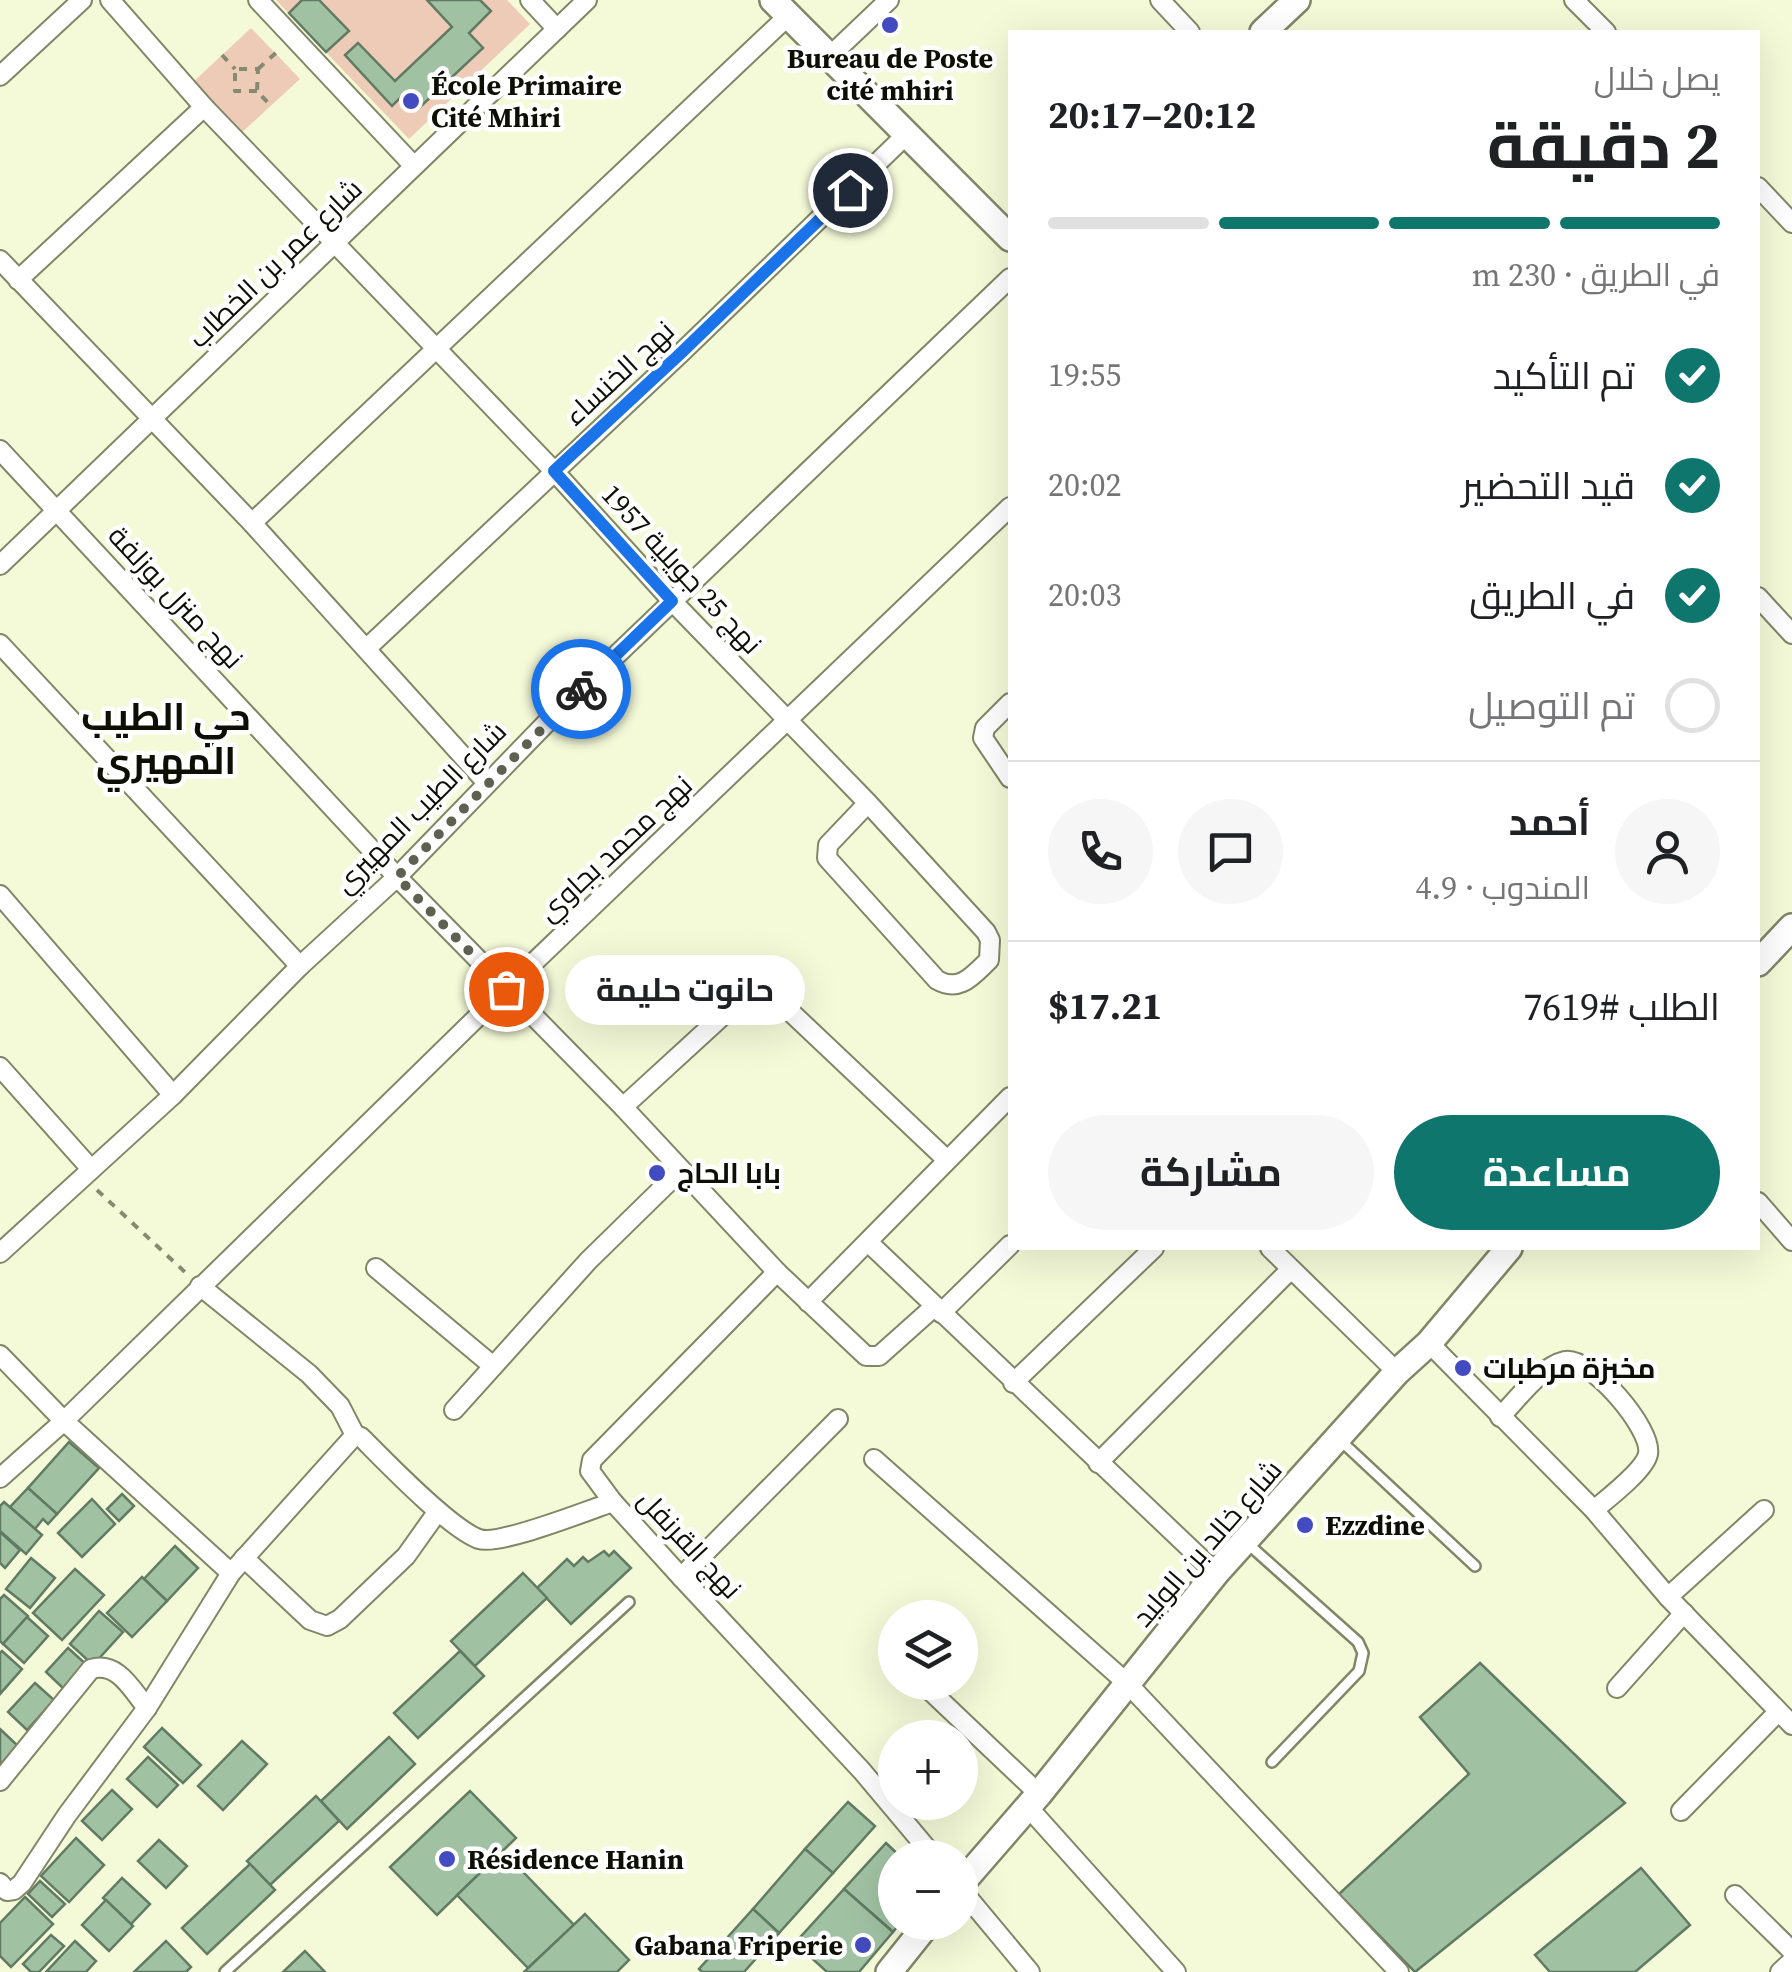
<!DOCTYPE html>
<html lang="ar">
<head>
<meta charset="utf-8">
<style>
  body { margin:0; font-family:"Source Serif 4",Cairo,serif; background:#f6f6f6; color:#202124; direction:rtl; height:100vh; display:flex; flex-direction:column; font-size:38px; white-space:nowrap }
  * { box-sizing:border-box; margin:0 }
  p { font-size:32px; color:#757577 }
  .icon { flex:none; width:55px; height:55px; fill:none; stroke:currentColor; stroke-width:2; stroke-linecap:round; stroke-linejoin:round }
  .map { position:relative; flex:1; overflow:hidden; direction:ltr }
  .side { position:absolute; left:1008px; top:30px; width:752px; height:1220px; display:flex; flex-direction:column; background:#fff; border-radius:0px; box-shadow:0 10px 40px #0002; direction:rtl }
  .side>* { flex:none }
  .controls { position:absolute; left:878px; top:1600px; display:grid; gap:20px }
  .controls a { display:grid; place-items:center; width:100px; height:100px; border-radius:50%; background:#fff; box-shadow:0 10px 40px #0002; font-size:50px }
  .pin { position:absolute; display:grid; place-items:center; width:85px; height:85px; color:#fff; margin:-42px; border:5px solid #fff; border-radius:50%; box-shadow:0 2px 10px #0007 }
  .courier { position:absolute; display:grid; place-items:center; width:100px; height:100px; margin:-50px; border:8px solid #1a73e8; border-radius:50%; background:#fff; color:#222; box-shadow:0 2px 12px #0007 }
  .bubble { position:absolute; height:70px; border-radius:35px; background:#fff; box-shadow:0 10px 40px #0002; font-size:32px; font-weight:700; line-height:70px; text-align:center; direction:rtl }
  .head em { font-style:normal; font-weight:700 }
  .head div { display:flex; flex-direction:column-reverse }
  .head { display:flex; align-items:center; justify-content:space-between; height:170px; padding:0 40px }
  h1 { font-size:65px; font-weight:700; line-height:75px }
  .bar { display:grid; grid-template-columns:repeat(4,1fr); gap:15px 10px; align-content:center; height:120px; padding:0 40px }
  .bar i { height:12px; border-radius:8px; background:#e0e0e0 }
  .bar .selected { background:#0f766e }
  .bar p { grid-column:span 4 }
  .line { display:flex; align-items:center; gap:25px; padding:0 40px; border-top:2px solid #e0e0e0 }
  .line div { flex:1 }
  .round { display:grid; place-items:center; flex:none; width:105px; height:105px; border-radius:52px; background:#f6f6f6 }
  ol { padding:0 40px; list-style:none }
  li { display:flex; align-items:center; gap:30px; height:110px }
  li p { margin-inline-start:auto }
  li .icon { padding:10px; border-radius:50%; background:#0f766e; color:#fff; stroke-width:4 }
  li:last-child { color:#757577 }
  li i { width:55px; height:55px; border:5px solid #e0e0e0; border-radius:50% }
  .action { display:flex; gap:20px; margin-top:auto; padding:20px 40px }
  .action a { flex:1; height:115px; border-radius:60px; background:#0f766e; color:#fff; font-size:40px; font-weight:700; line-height:115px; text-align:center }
  .action a+a { background:#f6f6f6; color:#202124 }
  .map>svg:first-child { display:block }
  .green { fill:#eecbb6 }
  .building { fill:#a0c2a3; stroke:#617a63; stroke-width:2.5 }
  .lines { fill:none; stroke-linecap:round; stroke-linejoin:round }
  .lane-casing { stroke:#818667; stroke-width:14 }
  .street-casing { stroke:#818667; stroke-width:22 }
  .secondary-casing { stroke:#818667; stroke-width:30 }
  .path { stroke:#858a73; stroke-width:4; stroke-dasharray:8 8; stroke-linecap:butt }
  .lane { stroke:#fff; stroke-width:9 }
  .street { stroke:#fff; stroke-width:18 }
  .secondary { stroke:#fff; stroke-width:25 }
  .done { stroke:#5e614f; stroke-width:10; stroke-dasharray:0 18 }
  .route { stroke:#1a73e8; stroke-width:12 }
  .poi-dot { fill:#434bc0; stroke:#fff; stroke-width:4 }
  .labels { text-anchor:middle; stroke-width:9; stroke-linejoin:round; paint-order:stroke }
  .poi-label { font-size:28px; font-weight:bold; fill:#0d0f05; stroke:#fff; text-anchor:start }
  .street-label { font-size:28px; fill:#0d0f05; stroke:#fff }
  .district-label { font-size:38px; font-weight:bold; fill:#0d0f05; stroke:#fff }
</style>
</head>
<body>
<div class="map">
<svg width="1792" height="1972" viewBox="0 0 1792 1972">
  <rect width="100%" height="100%" fill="#f4fad8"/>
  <g class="green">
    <path d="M276,0H507L530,24L409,139Z"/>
    <path d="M251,28L300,79L239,135L191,84Z"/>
  </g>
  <g class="building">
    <path d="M302,0H319L349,31L326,52L289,13Z"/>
    <path d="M427,0H480L491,11L469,33L483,48L418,109L404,94L392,106L345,55L358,43L395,81L452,27Z"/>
    <path d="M69,1442L99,1468L57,1514L28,1488Z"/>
    <path d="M28,1488L57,1514L48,1524L43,1519L35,1529L10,1507Z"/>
    <path d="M122,1494L134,1506L119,1521L107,1509Z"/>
    <path d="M92,1499L115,1524L82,1557L58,1533Z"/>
    <path d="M4,1502L42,1535L26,1554L0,1531V1506Z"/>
    <path d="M0,1532L20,1550L5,1568L0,1563Z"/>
    <path d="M175,1546L198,1568L167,1601L144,1579Z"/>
    <path d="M604,1551L609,1556L614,1551L631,1568L571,1624L537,1588L567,1559L574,1566L583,1557L588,1562Z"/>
    <path d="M31,1558L55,1578L30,1608L6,1589Z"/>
    <path d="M75,1569L104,1595L62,1640L33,1613Z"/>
    <path d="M523,1573L547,1598L475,1666L451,1641Z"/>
    <path d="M142,1577L167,1601L132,1637L107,1613Z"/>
    <path d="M4,1595L28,1616L3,1644L0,1641V1599Z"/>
    <path d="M99,1611L123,1632L93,1665L70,1644Z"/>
    <path d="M27,1617L48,1636L24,1663L3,1644Z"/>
    <path d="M68,1648L88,1666L65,1690L46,1672Z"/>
    <path d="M2,1651L22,1669L0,1694V1653Z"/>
    <path d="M460,1651L484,1676L418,1738L394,1713Z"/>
    <path d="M1480,1663L1625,1803L1415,1972L1339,1894L1469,1774L1420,1717Z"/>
    <path d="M35,1683L54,1700L27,1730L8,1712Z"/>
    <path d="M162,1728L201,1765L183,1783L144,1747Z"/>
    <path d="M0,1729L18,1746L0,1765Z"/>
    <path d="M389,1737L415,1764L347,1829L321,1801Z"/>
    <path d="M242,1741L267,1764L223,1810L198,1786Z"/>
    <path d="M148,1757L178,1785L157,1807L127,1779Z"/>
    <path d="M112,1790L132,1809L102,1840L82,1821Z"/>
    <path d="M470,1791L516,1838L437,1915L390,1867Z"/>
    <path d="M316,1796L339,1821L270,1885L247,1861Z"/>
    <path d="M848,1802L875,1826L833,1873L805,1849Z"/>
    <path d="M76,1838L104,1865L69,1902L41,1876Z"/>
    <path d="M159,1840L187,1866L166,1888L138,1861Z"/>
    <path d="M886,1843L902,1858H895V1922H901L893,1932L844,1889Z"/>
    <path d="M805,1849L833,1873L779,1933L753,1909Z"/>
    <path d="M503,1851L574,1925L528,1968L457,1895Z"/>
    <path d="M250,1864L275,1890L207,1954L182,1928Z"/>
    <path d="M1641,1868L1690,1925L1635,1972H1550L1535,1955Z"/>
    <path d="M122,1878L150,1904L131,1924L103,1898Z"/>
    <path d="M40,1881L65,1904L52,1917L28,1894Z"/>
    <path d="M844,1889L893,1932L859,1972H827L795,1943Z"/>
    <path d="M25,1897L53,1924L11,1967L0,1956V1923Z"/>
    <path d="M106,1900L133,1926L109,1951L82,1925Z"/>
    <path d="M753,1909L779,1933L744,1972H702L699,1969Z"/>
    <path d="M585,1914L629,1960L617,1972H524Z"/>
    <path d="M51,1935L64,1946L39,1972H31L23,1964Z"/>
    <path d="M75,1941L96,1961L86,1972H46Z"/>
    <path d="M166,1941L191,1967L186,1972H134Z"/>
    <path d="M305,1951L325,1972H283Z"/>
  </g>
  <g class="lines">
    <defs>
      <g id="lane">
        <path d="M1340,1440L1475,1566"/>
        <path d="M1247,1543L1358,1642L1363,1653L1359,1671L1272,1762"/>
        <path d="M225,1972L629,1602"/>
      </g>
      <g id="street">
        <path d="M110,0L204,107L554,471L672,601L868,803L986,932L990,940L989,960C973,975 960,993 937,980L827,858L828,845L868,803"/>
        <path d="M258,0L414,166"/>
        <path d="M530,0L557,29"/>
        <path d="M1160,0L1190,32"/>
        <path d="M1574,0L1606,32"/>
        <path d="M829,57L889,0"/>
        <path d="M0,76L82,0"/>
        <path d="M1758,187L1792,223"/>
        <path d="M0,260L252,523L487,783"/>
        <path d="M18,280L204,107"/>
        <path d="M0,450L397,877L623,1107L777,1272L866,1356H879L935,1306"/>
        <path d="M252,523L788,16"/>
        <path d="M0,565L587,0"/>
        <path d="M1758,597L1792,634"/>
        <path d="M0,644L300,966"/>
        <path d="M367,648L682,352L906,135"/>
        <path d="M1010,703L985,728L983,738L1010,778"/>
        <path d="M0,895L173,1095"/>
        <path d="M0,1067L91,1169"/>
        <path d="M623,1107L742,998C757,988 764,992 779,1001L946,1159"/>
        <path d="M1758,1202L1792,1241"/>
        <path d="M868,1242L1216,1573"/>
        <path d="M1270,1248L1397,1372"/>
        <path d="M0,1253L173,1095L300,966L397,877L557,712L1010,278"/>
        <path d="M376,1268L493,1366"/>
        <path d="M777,1272L592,1460L590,1471L613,1502L681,1577L862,1771L935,1858"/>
        <path d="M200,1286L309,1374L340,1406L355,1435L361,1437C384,1460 450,1529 479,1539C500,1546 588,1510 613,1502"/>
        <path d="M808,1302L1010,1097"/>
        <path d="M941,1313L1010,1245"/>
        <path d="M1429,1343L1594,1510L1668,1597L1792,1725"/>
        <path d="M0,1355L64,1421L231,1573"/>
        <path d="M1013,1383L1154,1248"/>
        <path d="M454,1410L588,1261L680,1171"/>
        <path d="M1500,1417C1518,1399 1540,1367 1565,1361C1590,1356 1653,1429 1648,1454C1645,1470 1607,1499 1594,1510"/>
        <path d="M874,1459L1128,1684L1399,1972"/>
        <path d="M1098,1463L1291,1269"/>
        <path d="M0,1478L64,1421L506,989L1010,507"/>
        <path d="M244,1558L310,1620L327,1626L340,1619L406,1556L438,1511"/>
        <path d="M681,1577L838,1419"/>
        <path d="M1668,1597L1764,1510"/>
        <path d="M921,1682L1039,1794"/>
        <path d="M1617,1688L1684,1613"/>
        <path d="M0,1781L91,1669C118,1661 132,1690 147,1708"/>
        <path d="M1028,1807L1176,1972"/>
        <path d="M1681,1811L1778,1712"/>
        <path d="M0,1883L7,1891L14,1890L22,1883L67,1815L147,1708L231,1573L355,1435"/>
        <path d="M960,1888L1030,1972"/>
        <path d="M1735,1895L1792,1951"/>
        <path d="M1780,1972L1792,1961"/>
      </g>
      <g id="secondary">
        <path d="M773,0L1010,238"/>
        <path d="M1263,32L1297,0"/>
        <path d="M1758,963L1792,927"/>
        <path d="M960,1885L1039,1794L1216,1573L1397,1372L1429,1343L1509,1248"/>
        <path d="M889,1972L929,1922"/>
      </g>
    </defs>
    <use href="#lane" class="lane-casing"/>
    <use href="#street" class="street-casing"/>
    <use href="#secondary" class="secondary-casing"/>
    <g class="path">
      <path d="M222,55L235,69"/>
      <path d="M258,69L279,50"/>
      <path d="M257,91H235V69H258L257,91L271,106"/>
      <path d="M97,1190L186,1273"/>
    </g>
    <use href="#lane" class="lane"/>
    <use href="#street" class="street"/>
    <use href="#secondary" class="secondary"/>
  </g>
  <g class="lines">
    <path class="done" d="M506,989L397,877L581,689"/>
    <path class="route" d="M581,689L672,601L554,471L682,352L850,190"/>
  </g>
  <g class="poi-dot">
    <circle cx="890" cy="25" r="10"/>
    <circle cx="411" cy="101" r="10"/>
    <circle cx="657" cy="1173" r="10"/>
    <circle cx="1463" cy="1368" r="10"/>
    <circle cx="1305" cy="1525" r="10"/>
    <circle cx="447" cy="1859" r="10"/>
    <circle cx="863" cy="1945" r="10"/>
  </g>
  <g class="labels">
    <g class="poi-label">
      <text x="890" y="68" text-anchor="middle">Bureau de Poste<tspan x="890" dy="32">cité mhiri</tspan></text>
      <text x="431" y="95">École Primaire<tspan x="431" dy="32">Cité Mhiri</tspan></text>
      <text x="677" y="1183">بابا الحاج</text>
      <text x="1483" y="1378">مخبزة مرطبات</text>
      <text x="1325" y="1535">Ezzdine</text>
      <text x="467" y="1869">Résidence Hanin</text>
      <text x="843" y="1955" text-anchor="end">Gabana Friperie</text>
    </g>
    <g class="street-label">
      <text transform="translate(275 263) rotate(-44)" y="10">شارع عمر بن الخطاب</text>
      <text transform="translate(619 373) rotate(-43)" y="10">نهج الخنساء</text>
      <text transform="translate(682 569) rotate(47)" y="10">نهج 25 جويلية 1957</text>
      <text transform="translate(176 597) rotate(47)" y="10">نهج منزل بوزلفة</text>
      <text transform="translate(420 807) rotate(-45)" y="10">شارع الطيب المهيري</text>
      <text transform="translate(615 848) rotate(-43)" y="10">نهج محمد بجاوي</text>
      <text transform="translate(1207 1543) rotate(-49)" y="10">شارع خالد بن الوليد</text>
      <text transform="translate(690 1544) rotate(47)" y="10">نهج القرنفل</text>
    </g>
    <g class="district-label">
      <text x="166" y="730">حي الطيب<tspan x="166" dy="44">المهيري</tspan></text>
    </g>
  </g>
</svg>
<div class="controls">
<a><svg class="icon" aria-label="layers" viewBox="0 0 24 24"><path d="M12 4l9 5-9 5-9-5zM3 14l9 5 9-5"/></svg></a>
<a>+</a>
<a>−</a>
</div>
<div class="pin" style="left:506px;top:989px;background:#ea580c"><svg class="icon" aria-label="bag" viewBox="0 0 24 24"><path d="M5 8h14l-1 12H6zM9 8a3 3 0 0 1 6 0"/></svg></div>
<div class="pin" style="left:850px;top:190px;background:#1f2937"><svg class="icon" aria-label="home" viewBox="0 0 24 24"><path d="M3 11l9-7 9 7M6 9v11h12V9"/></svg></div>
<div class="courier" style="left:581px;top:689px"><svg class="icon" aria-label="bike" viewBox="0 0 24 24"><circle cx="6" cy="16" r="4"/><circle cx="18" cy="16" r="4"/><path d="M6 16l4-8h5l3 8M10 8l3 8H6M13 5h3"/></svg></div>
<div class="bubble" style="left:565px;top:955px;width:240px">حانوت حليمة</div>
<section class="side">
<div class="head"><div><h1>2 دقيقة</h1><p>يصل خلال</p></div><em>20:12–20:17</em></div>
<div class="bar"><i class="selected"></i><i class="selected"></i><i class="selected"></i><i></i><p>في الطريق · 230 m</p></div>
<ol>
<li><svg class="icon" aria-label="check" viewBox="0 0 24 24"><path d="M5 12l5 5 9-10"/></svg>تم التأكيد<p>19:55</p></li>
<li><svg class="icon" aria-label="check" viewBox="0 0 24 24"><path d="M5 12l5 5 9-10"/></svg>قيد التحضير<p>20:02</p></li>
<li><svg class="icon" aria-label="check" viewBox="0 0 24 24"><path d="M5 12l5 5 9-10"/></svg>في الطريق<p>20:03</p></li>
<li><i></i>تم التوصيل</li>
</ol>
<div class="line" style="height:180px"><a class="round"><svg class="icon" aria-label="person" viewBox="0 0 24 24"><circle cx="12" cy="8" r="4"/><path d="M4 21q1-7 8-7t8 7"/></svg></a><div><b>أحمد</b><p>المندوب · 4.9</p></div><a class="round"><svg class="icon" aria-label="chat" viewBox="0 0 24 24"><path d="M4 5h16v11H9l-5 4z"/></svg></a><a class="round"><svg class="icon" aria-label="phone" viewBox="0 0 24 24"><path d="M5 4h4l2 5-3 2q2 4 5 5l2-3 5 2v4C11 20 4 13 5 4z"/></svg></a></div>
<div class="line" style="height:130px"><div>الطلب #7619</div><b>$17.21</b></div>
<div class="action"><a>مساعدة</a><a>مشاركة</a></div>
</section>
</div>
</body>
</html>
